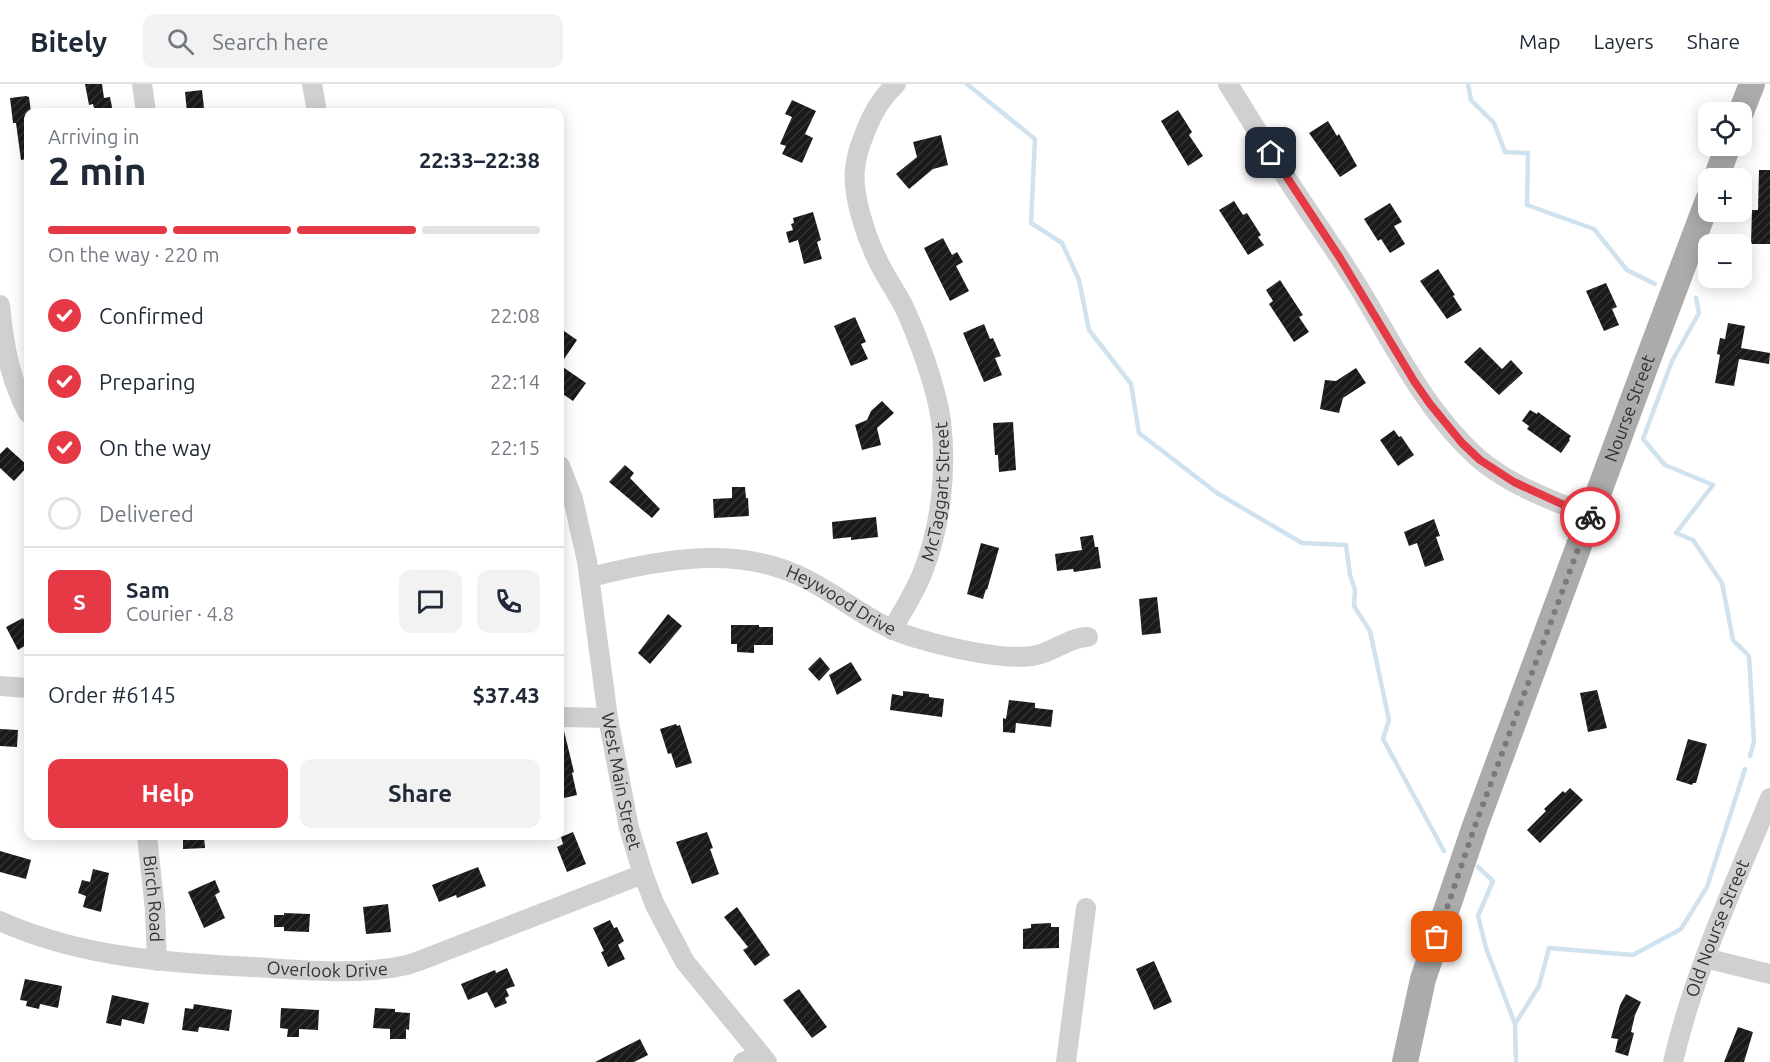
<!DOCTYPE html>
<html lang="en">
<head>
<meta charset="utf-8">
<style>
  body { margin:0; font-family:Ubuntu,sans-serif; background:#f2f2f3; color:#1f2937; height:100vh; display:flex; flex-direction:column; font-size:22px; white-space:nowrap }
  * { box-sizing:border-box; margin:0 }
  p { font-size:20px; color:#747a83 }
  .icon { flex:none; width:33px; height:33px; fill:none; stroke:currentColor; stroke-width:2; stroke-linecap:round; stroke-linejoin:round }
  .map { position:relative; flex:1; overflow:hidden }
  .details { position:absolute; left:24px; top:24px; width:540px; height:732px; display:flex; flex-direction:column; background:#fff; border-radius:12px; box-shadow:0 3px 15px #0003 }
  .details>* { flex:none }
  .controls { position:absolute; left:1698px; top:18px; display:grid; gap:12px }
  .controls a { display:grid; place-items:center; width:54px; height:54px; border-radius:12px; background:#fff; box-shadow:0 3px 15px #0003; font-size:30px }
  .pin { position:absolute; display:grid; place-items:center; width:51px; height:51px; color:#fff; margin:-26px; border-radius:12px; box-shadow:0 3px 9px #0006 }
  .courier { position:absolute; display:grid; place-items:center; width:60px; height:60px; margin:-30px; border:4px solid #e63946; border-radius:50%; background:#fff; color:#222; box-shadow:0 2px 8px #0007 }
  .headline em { font-style:normal; font-weight:700 }
  .headline div { display:flex; flex-direction:column-reverse }
  .headline { display:flex; align-items:center; justify-content:space-between; height:102px; padding:0 24px }
  h1 { font-size:39px; font-weight:700; line-height:45px }
  .bar { display:grid; grid-template-columns:repeat(4,1fr); gap:9px 6px; align-content:center; height:72px; padding:0 24px }
  .bar i { height:8px; border-radius:4px; background:#e0e1e3 }
  .bar .current { background:#e63946 }
  .bar p { grid-column:span 4 }
  .line { display:flex; align-items:center; gap:15px; padding:0 24px; border-top:2px solid #e0e1e3 }
  .line div { flex:1 }
  .round { display:grid; place-items:center; flex:none; width:63px; height:63px; border-radius:12px; background:#f2f2f3 }
  ol { padding:0 24px; list-style:none }
  li { display:flex; align-items:center; gap:18px; height:66px }
  li p { margin-inline-start:auto }
  li .icon { padding:6px; border-radius:50%; background:#e63946; color:#fff; stroke-width:4 }
  li:last-child { color:#747a83 }
  li i { width:33px; height:33px; border:3px solid #e0e1e3; border-radius:50% }
  .button { display:flex; gap:12px; margin-top:auto; padding:12px 24px }
  .button a { flex:1; height:69px; border-radius:12px; background:#e63946; color:#fff; font-size:24px; font-weight:700; line-height:69px; text-align:center }
  .button a+a { background:#f2f2f3; color:#1f2937 }
  header { display:flex; align-items:center; gap:36px; box-sizing:border-box; height:84px; padding:0 30px; background:#fff; border-bottom:2px solid #e0e1e3 }
  header strong { font-size:28px }
  nav { display:flex; gap:33px; margin-inline-start:auto; font-size:21px }
  .search { width:420px; height:54px; background:#f2f2f3; display:flex; align-items:center; gap:15px; box-sizing:border-box; padding:0 21px; border-radius:12px; color:#747a83; font-size:22px }
  .map>svg:first-child { display:block }
  .lines { fill:none; stroke-linecap:round; stroke-linejoin:round }
  .stream { stroke:#cfe2ee; stroke-width:4.5 }
  .building { fill:url(#building-hatch) }
  .minor { stroke:#d0d0d0; stroke-width:20 }
  .major { stroke:#ababab; stroke-width:26 }
  .done { stroke:#7a7a7a; stroke-width:6; stroke-dasharray:0 10.8 }
  .route { stroke:#e63946; stroke-width:8 }
  .labels { text-anchor:middle; stroke-width:6; stroke-linejoin:round; paint-order:stroke }
  .street-label { font-size:18px; fill:#333; stroke:#fff }
</style>
</head>
<body>
<header>
<strong>Bitely</strong>
<div class="search"><svg class="icon" aria-label="search" viewBox="0 0 24 24"><circle cx="10" cy="10" r="6"/><path d="M15 15l6 6"/></svg>Search here</div>
<nav><a>Map</a><a>Layers</a><a>Share</a></nav>
</header>
<div class="map">
<svg width="1770" height="978" viewBox="0 0 1770 978">
  <defs>
    <pattern id="building-hatch" width="6" height="6" patternUnits="userSpaceOnUse" patternTransform="scale(1.5)"><rect width="6" height="6" fill="#1a1a1a"/><path d="M-1 1l2-2M0 6l6-6M5 7l2-2" fill="none" stroke="#333"/></pattern>
  </defs>
  <rect width="100%" height="100%" fill="#fff"/>
  <g class="lines">
    <g class="stream">
      <path d="M967,0L1035,55L1031,139L1062,159L1079,196L1089,246L1131,300L1139,349L1217,409L1302,459L1346,461L1350,491L1355,506L1354,522L1370,547L1389,636L1383,655L1444,767"/>
      <path d="M1468,0L1471,16L1494,39L1505,68L1528,69L1527,121L1594,145L1627,186L1655,200"/>
      <path d="M1696,214L1699,229L1672,277L1643,355L1665,381L1713,401L1676,449L1693,456L1722,499L1733,556L1749,572L1754,657L1750,672"/>
      <path d="M1478,783L1493,797L1478,832L1486,864L1515,940L1516,978"/>
      <path d="M1515,940L1539,902L1549,864L1633,871L1681,845L1707,803L1745,685"/>
    </g>
  </g>
  <g class="building">
    <path d="M85,0H102L104,14L110,13L113,28H95L93,20L89,21Z"/>
    <path d="M202,6L204,24H199V28H187L185,8Z"/>
    <path d="M26,12L29,13L31,28H28V75L21,76L16,39H13L10,14Z"/>
    <path d="M792,16L816,27L805,50L813,54L802,79L782,70L786,62L780,60L792,33L785,30Z"/>
    <path d="M1178,26L1192,48L1189,51L1203,72L1188,82L1161,37Z"/>
    <path d="M1328,37L1337,52L1339,50L1357,82L1340,93L1309,49Z"/>
    <path d="M941,51L948,81L933,85L909,105L896,90L917,73L913,58Z"/>
    <path d="M1759,86H1770V160H1751L1752,126H1758Z"/>
    <path d="M1234,117L1243,131L1247,129L1261,151L1258,153L1264,161L1248,171L1219,126Z"/>
    <path d="M1390,119L1402,138L1394,142L1405,160L1390,169L1381,155L1378,157L1364,135Z"/>
    <path d="M813,128L821,156L817,158L822,175L804,180L798,156L789,159L786,148L793,146L791,140L794,139L793,134Z"/>
    <path d="M943,154L952,171L957,168L963,178L956,182L969,207L950,217L924,164Z"/>
    <path d="M1438,185L1455,211L1453,212L1462,226L1447,235L1420,197Z"/>
    <path d="M1280,196L1303,231L1299,233L1309,248L1294,258L1269,220L1273,217L1266,206Z"/>
    <path d="M1606,199L1617,223L1612,225L1619,241L1604,247L1586,207Z"/>
    <path d="M855,233L866,258L861,260L868,275L851,282L834,242Z"/>
    <path d="M1728,239L1745,242L1741,264L1770,269L1769,280L1739,275L1734,302L1715,299L1720,271L1717,270L1720,254L1725,255Z"/>
    <path d="M984,240L990,255L993,254L1001,272L995,274L1002,291L984,298L963,249Z"/>
    <path d="M564,247L577,256L560,281L586,299L573,317L560,308V254Z"/>
    <path d="M1480,263L1502,285L1511,276L1523,289L1499,311L1464,278Z"/>
    <path d="M1356,284L1366,299L1343,314L1339,329L1320,325L1325,296L1336,297Z"/>
    <path d="M882,317L894,329L877,344L881,361L862,366L855,341L867,336L871,327Z"/>
    <path d="M1530,326L1537,330L1538,328L1571,352L1569,355L1570,356L1561,369L1527,345L1529,342L1522,337Z"/>
    <path d="M1013,338L1016,386L999,388L998,371H995L993,339Z"/>
    <path d="M1394,346L1399,353L1401,352L1414,371L1398,382L1380,356Z"/>
    <path d="M7,363L28,382L14,397L0,384V370Z"/>
    <path d="M625,381L634,389L630,394L660,425L652,434L609,398Z"/>
    <path d="M732,403H745L746,414H748L749,432L714,434L713,415L732,414Z"/>
    <path d="M876,433L878,453L851,456V453L833,455L832,438Z"/>
    <path d="M1434,435L1440,452L1436,453L1444,476L1425,483L1417,459L1409,462L1404,448Z"/>
    <path d="M1093,451L1095,463H1098L1101,484L1074,488L1073,485L1057,487L1055,470L1082,466L1080,453Z"/>
    <path d="M981,459L999,464L987,506L986,505L983,515L967,510Z"/>
    <path d="M1157,513L1161,549L1142,551L1139,515Z"/>
    <path d="M668,530L682,542L650,580L638,569Z"/>
    <path d="M23,534L28,544V560L18,566L6,543Z"/>
    <path d="M731,541H759V543H773V561H754V569L737,568V560H731Z"/>
    <path d="M820,573L830,585L819,597L808,585Z"/>
    <path d="M851,578L862,596L837,611L829,591Z"/>
    <path d="M1597,606L1607,644L1588,648L1580,609Z"/>
    <path d="M903,607L929,610V613L944,615L942,633L890,626L892,610L903,612Z"/>
    <path d="M1009,616L1035,619V624L1053,626L1051,643L1016,639L1015,649L1003,648V634L1006,635Z"/>
    <path d="M676,640L677,642L680,641L692,679L676,684L671,669L668,670L660,645Z"/>
    <path d="M0,645L18,646L17,663L0,662Z"/>
    <path d="M560,647H564L574,688L572,689L577,711L560,715Z"/>
    <path d="M1688,655L1707,660L1696,699H1693L1692,701L1676,696Z"/>
    <path d="M1570,704L1583,716L1540,759L1527,746L1546,727L1544,725L1563,707L1565,709Z"/>
    <path d="M573,748L586,780L567,788L557,763L563,760L561,753Z"/>
    <path d="M707,748L713,764L710,765L719,790L692,800L676,758Z"/>
    <path d="M183,752H204L205,764L183,765Z"/>
    <path d="M0,767L31,776L26,795L0,788Z"/>
    <path d="M478,783L486,802L457,814L456,811L439,818L432,801Z"/>
    <path d="M93,785L109,789L101,828L83,823L86,812L78,809L82,796L90,798Z"/>
    <path d="M215,796L220,808L215,811L225,834L204,844L188,808Z"/>
    <path d="M388,820L391,848L366,850L363,823Z"/>
    <path d="M737,823L770,871L755,882L743,866L748,863L724,833Z"/>
    <path d="M284,829L310,830L309,848L284,847V843H274V831H284Z"/>
    <path d="M610,836L614,844L617,843L624,857L618,861L625,875L608,883L601,868L604,867L593,844Z"/>
    <path d="M1051,839V843H1059V864L1023,865V845L1031,844V840Z"/>
    <path d="M1154,877L1172,918L1154,926L1136,885Z"/>
    <path d="M507,884L515,902L506,905L509,912L505,914L507,919L495,924L487,908L468,916L461,900L495,886L496,889Z"/>
    <path d="M25,895L62,902L58,924L40,920L39,925L26,922L27,917L20,916Z"/>
    <path d="M799,905L827,943L812,954L783,916Z"/>
    <path d="M1626,910L1641,918L1635,931L1631,948L1634,949L1628,972L1615,968L1618,955L1611,954L1620,921Z"/>
    <path d="M112,911L149,919L144,940L122,935L121,942L106,939Z"/>
    <path d="M194,920L232,926L229,947L199,943L198,948L182,946L185,924L193,925Z"/>
    <path d="M281,924L319,926L318,946L299,945V953H287L288,945L280,944Z"/>
    <path d="M375,924L395,925V928L410,929L409,946L406,945V955H390V945L373,944Z"/>
    <path d="M1738,943L1753,948L1744,978H1724Z"/>
    <path d="M640,955L648,971L634,978H595Z"/>
  </g>
  <g class="lines">
    <g class="minor">
      <path d="M142,0L146,28"/>
      <path d="M312,0L317,28"/>
      <path d="M1228,0C1250,35 1271,70 1293,104C1314,136 1336,167 1356,199C1393,259 1424,326 1478,374C1509,401 1553,417 1591,432"/>
      <path d="M0,221C4,260 9,294 28,329"/>
      <path id="s1" d="M560,382L573,415L587,477L608,634L629,744L643,790L655,821L685,878L767,978"/>
      <path id="s2" d="M591,493C662,475 740,460 808,496C845,515 875,543 916,554C946,563 1007,578 1037,571C1055,567 1070,553 1088,553"/>
      <path id="s3" d="M892,546C902,528 914,510 922,490C941,443 947,387 941,337C937,305 917,250 903,221C895,206 885,192 878,177C866,153 852,111 855,85C856,71 861,58 866,46C873,28 882,13 896,0"/>
      <path d="M0,602L28,604"/>
      <path d="M560,633L608,634"/>
      <path id="s4" d="M147,752L155,826L157,877"/>
      <path id="s5" d="M0,837C80,873 167,879 253,883C303,886 358,892 407,881C417,878 427,874 437,870L643,790"/>
      <path d="M1705,874L1770,890"/>
      <path d="M743,978L761,971"/>
      <path d="M1066,978L1086,824"/>
      <path id="s6" d="M1673,978C1694,887 1735,800 1770,714"/>
    </g>
    <g class="major">
      <path d="M1741,28L1752,0"/>
      <path d="M1716,94L1728,62"/>
      <path id="s7" d="M1405,978L1423,895L1475,742L1647,278L1708,116"/>
    </g>
  </g>
  <g class="lines">
    <path class="done" d="M1437,853L1475,742L1590,433"/>
    <path class="route" d="M1271,69L1340,174L1414,297L1430,320L1462,359L1480,376L1514,398L1590,433"/>
  </g>
  <g class="labels">
    <g class="street-label">
      <text dy="6" stroke="none"><textPath href="#s7" startOffset="692">Nourse Street</textPath></text>
      <text dy="6" stroke="none"><textPath href="#s3" startOffset="148">McTaggart Street</textPath></text>
      <text dy="6" stroke="none"><textPath href="#s2" startOffset="261">Heywood Drive</textPath></text>
      <text dy="6" stroke="none"><textPath href="#s1" startOffset="322">West Main Street</textPath></text>
      <text dy="6" stroke="none"><textPath href="#s4" startOffset="63">Birch Road</textPath></text>
      <text dy="6" stroke="none"><textPath href="#s6" startOffset="141">Old Nourse Street</textPath></text>
      <text dy="6" stroke="none"><textPath href="#s5" startOffset="333">Overlook Drive</textPath></text>
    </g>
  </g>
</svg>
<div class="controls">
<a><svg class="icon" aria-label="locate" viewBox="0 0 24 24"><circle cx="12" cy="12" r="6"/><path d="M12 2v4M12 18v4M2 12h4M18 12h4"/></svg></a>
<a>+</a>
<a>−</a>
</div>
<div class="pin" style="left:1437px;top:853px;background:#ea580c"><svg class="icon" aria-label="bag" viewBox="0 0 24 24"><path d="M5 8h14l-1 12H6zM9 8a3 3 0 0 1 6 0"/></svg></div>
<div class="pin" style="left:1271px;top:69px;background:#1f2937"><svg class="icon" aria-label="home" viewBox="0 0 24 24"><path d="M3 11l9-7 9 7M6 9v11h12V9"/></svg></div>
<div class="courier" style="left:1590px;top:433px"><svg class="icon" aria-label="bike" viewBox="0 0 24 24"><circle cx="6" cy="16" r="4"/><circle cx="18" cy="16" r="4"/><path d="M6 16l4-8h5l3 8M10 8l3 8H6M13 5h3"/></svg></div>
<section class="details">
<div class="headline"><div><h1>2 min</h1><p>Arriving in</p></div><em>22:33–22:38</em></div>
<div class="bar"><i class="current"></i><i class="current"></i><i class="current"></i><i></i><p>On the way · 220 m</p></div>
<ol>
<li><svg class="icon" aria-label="check" viewBox="0 0 24 24"><path d="M5 12l5 5 9-10"/></svg>Confirmed<p>22:08</p></li>
<li><svg class="icon" aria-label="check" viewBox="0 0 24 24"><path d="M5 12l5 5 9-10"/></svg>Preparing<p>22:14</p></li>
<li><svg class="icon" aria-label="check" viewBox="0 0 24 24"><path d="M5 12l5 5 9-10"/></svg>On the way<p>22:15</p></li>
<li><i></i>Delivered</li>
</ol>
<div class="line" style="height:108px"><b class="round" style="background:#e63946;color:#fff">S</b><div><b>Sam</b><p>Courier · 4.8</p></div><a class="round"><svg class="icon" aria-label="chat" viewBox="0 0 24 24"><path d="M4 5h16v11H9l-5 4z"/></svg></a><a class="round"><svg class="icon" aria-label="phone" viewBox="0 0 24 24"><path d="M5 4h4l2 5-3 2q2 4 5 5l2-3 5 2v4C11 20 4 13 5 4z"/></svg></a></div>
<div class="line" style="height:78px"><div>Order #6145</div><b>$37.43</b></div>
<div class="button"><a>Help</a><a>Share</a></div>
</section>
</div>
</body>
</html>
